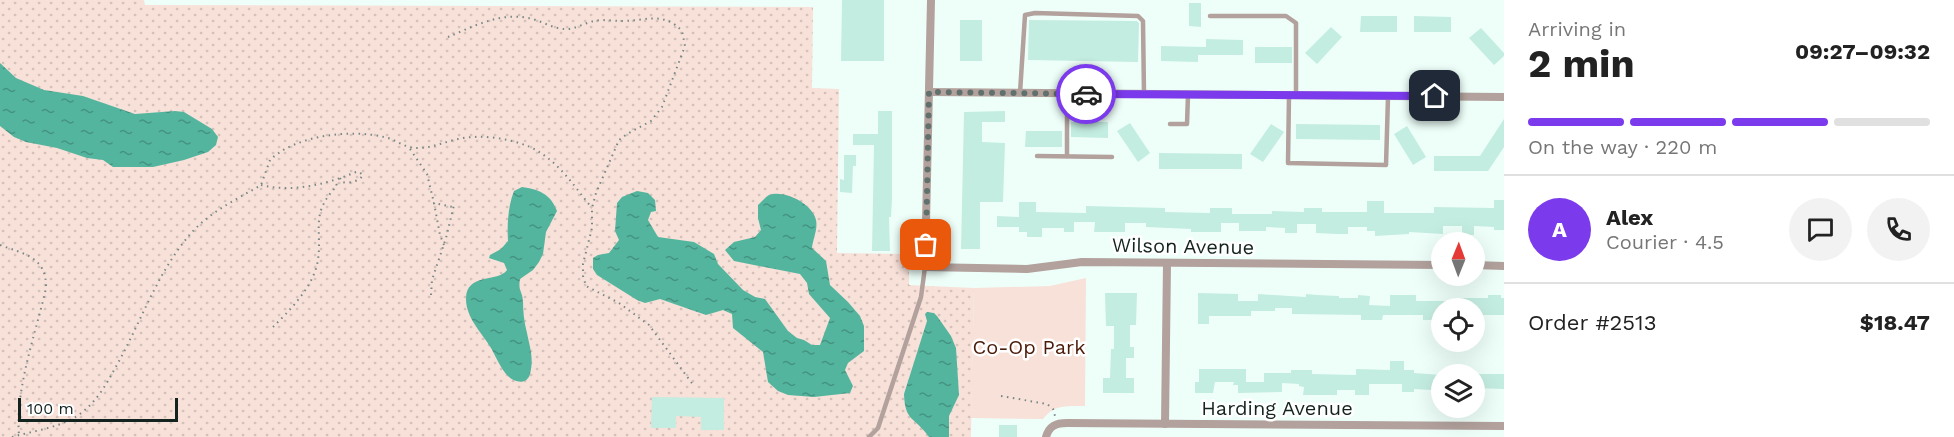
<!DOCTYPE html>
<html lang="en">
<head>
<meta charset="utf-8">
<style>
  body { margin:0; font-family:"Work Sans",sans-serif; background:#f2f2f2; color:#222; height:100vh; display:flex; flex-direction:column; font-size:22px; white-space:nowrap }
  * { box-sizing:border-box; margin:0 }
  p { font-size:20px; color:#767676 }
  .icon { flex:none; width:33px; height:33px; fill:none; stroke:currentColor; stroke-width:2; stroke-linecap:round; stroke-linejoin:round }
  .map { position:relative; flex:1; overflow:hidden }
  .drawer { display:flex; flex-direction:column; background:#fff; width:450px }
  .drawer>* { flex:none }
  .needle { width:39px; rotate:1deg }
  .fabs { position:absolute; left:1431px; top:232px; display:grid; gap:12px }
  .fabs a { display:grid; place-items:center; width:54px; height:54px; border-radius:50%; background:#fff; box-shadow:0 6px 24px #0002; font-size:30px }
  .scale { position:absolute; left:18px; bottom:15px; width:160px; box-sizing:border-box; padding-left:6px; border:3px solid #13231f; border-top:0; font-size:16px; line-height:21px; white-space:nowrap; color:#13231f; -webkit-text-stroke:4px #fff; paint-order:stroke }
  .pin { position:absolute; display:grid; place-items:center; width:51px; height:51px; color:#fff; margin:-26px; border-radius:12px; box-shadow:0 3px 9px #0006 }
  .courier { position:absolute; display:grid; place-items:center; width:60px; height:60px; margin:-30px; border:4px solid #7c3aed; border-radius:50%; background:#fff; color:#222; box-shadow:0 2px 8px #0007 }
  .overview em { font-style:normal; font-weight:700 }
  .overview div { display:flex; flex-direction:column-reverse }
  .overview { display:flex; align-items:center; justify-content:space-between; height:102px; padding:0 24px }
  h1 { font-size:39px; font-weight:700; line-height:45px }
  .bar { display:grid; grid-template-columns:repeat(4,1fr); gap:9px 6px; align-content:center; height:72px; padding:0 24px }
  .bar i { height:8px; border-radius:4px; background:#e0e0e0 }
  .bar .active { background:#7c3aed }
  .bar p { grid-column:span 4 }
  .line { display:flex; align-items:center; gap:15px; padding:0 24px; border-top:2px solid #e0e0e0 }
  .line div { flex:1 }
  .round { display:grid; place-items:center; flex:none; width:63px; height:63px; border-radius:32px; background:#f2f2f2 }
  main { display:flex; flex:1; min-height:0 }
  .map>svg:first-child { display:block }
  .grass { fill:url(#grass-dots) }
  .park { fill:#f8e1d9 }
  .water { fill:url(#water-ripples) }
  .building { fill:#c4ede1 }
  .lines { fill:none; stroke-linecap:round; stroke-linejoin:round }
  .path { stroke:#778783; stroke-width:2; stroke-dasharray:1.5 4.5; stroke-linecap:butt }
  .lane { stroke:#b2a19c; stroke-width:4.5 }
  .street { stroke:#b2a19c; stroke-width:8 }
  .done { stroke:#60706c; stroke-width:6; stroke-dasharray:0 10.8 }
  .route { stroke:#7c3aed; stroke-width:8 }
  .labels { text-anchor:middle; stroke-width:5; stroke-linejoin:round; paint-order:stroke }
  .street-label { font-size:20px; fill:#13231f; stroke:#fff }
  .park-label { font-size:20px; fill:#4b1b0a; stroke:#fff }
</style>
</head>
<body>
<main>
<div class="map">
<svg width="1504" height="437" viewBox="0 0 1504 437">
  <defs>
    <pattern id="grass-dots" width="8" height="8" patternUnits="userSpaceOnUse" patternTransform="scale(1.5)"><rect width="8" height="8" fill="#f8e1d9"/><path d="M2 2h.1M6 6h.1" fill="none" stroke="#d4c1ba" stroke-width="1.8" stroke-linecap="round"/></pattern>
    <pattern id="water-ripples" width="26" height="14" patternUnits="userSpaceOnUse" patternTransform="scale(1.5)"><rect width="26" height="14" fill="#53b59e"/><path d="M2 4q2-2 4 0t4 0M15 11q2-2 4 0t4 0" fill="none" stroke="#449380"/></pattern>
  </defs>
  <rect width="100%" height="100%" fill="#eefffa"/>
  <path class="grass" d="M0,0H144L145,5L813,7L812,88L839,89L837,253L909,254V285L974,288L971,437H0Z"/>
  <path class="park" d="M1086,278L1085,406C1068,406 1054,404 1043,419L971,418L974,288L1050,286Z"/>
  <g class="water">
    <path d="M0,63L16,78L44,90L83,96L135,114L175,111L184,112L212,129L218,137L216,145L208,152L184,160L153,167H113L103,160L87,158L57,148L26,142L14,137L0,126Z"/>
    <path d="M522,187C538,189 551,194 557,211L546,232L543,254L539,262L533,270L520,279C518,292 522,290 523,301C523,311 524,322 527,333C530,348 534,358 530,374C527,385 515,383 508,376C501,369 496,357 491,348C482,333 466,318 466,299C466,272 498,283 507,270L504,263L489,258L490,255L501,249L508,241C507,225 508,206 514,191Z"/>
    <path d="M637,191L648,193L655,200L656,211L651,212L648,220L658,237L694,242L714,254L718,264L743,290L755,297L765,299L788,331L797,338L804,340L812,345H820L830,318L809,294L807,283L800,274L734,261L725,250L734,242L755,237L761,230L758,218V205C762,202 765,197 769,195C784,189 813,204 816,220C818,229 813,239 812,248L826,261L830,285L848,302L860,316L864,326V351L848,363L845,370L853,386L850,393L814,397L788,395L778,391L768,382L763,352L733,328L732,314L723,310L706,315L660,299L645,303L637,300L597,275L593,269V258L598,255L609,253L619,240L615,231L617,203L622,197Z"/>
    <path d="M927,312L934,313L937,316L951,336L956,348L959,395L949,416V437H929C914,416 905,422 904,394L927,321L925,314Z"/>
  </g>
  <g class="building">
    <path d="M842,0H884V61H841Z"/>
    <path d="M1189,3H1201V27L1189,26Z"/>
    <path d="M1361,16H1397V32H1360Z"/>
    <path d="M1414,16L1451,17V32H1414Z"/>
    <rect x="960" y="20" width="22" height="41"/>
    <path d="M1029,20L1137,21L1139,23L1138,62L1028,60Z"/>
    <path d="M1331,27L1342,37L1317,64L1305,53Z"/>
    <path d="M1481,28L1504,53V56L1494,65L1469,38Z"/>
    <path d="M1206,39L1243,40V55H1198V62L1161,61V46L1206,47Z"/>
    <rect x="1255" y="47" width="37" height="16"/>
    <path d="M878,111H892V199L891,217H889L890,251H872L874,145H853V134H878Z"/>
    <path d="M1005,111V122H982V142L1005,143L1003,202H980V249H961L964,112Z"/>
    <path d="M1504,119V147L1488,171H1434V156H1480Z"/>
    <path d="M1071,122H1108V138L1071,137Z"/>
    <path d="M1130,123L1150,153L1138,162L1117,131Z"/>
    <path d="M1271,124L1284,132L1263,162L1250,154Z"/>
    <path d="M1296,124L1380,125V140L1296,139Z"/>
    <path d="M1407,126L1426,157L1413,165L1394,134Z"/>
    <path d="M1026,131H1062V147H1025Z"/>
    <path d="M1159,153L1242,154V169H1159Z"/>
    <path d="M844,155H856V166H853L852,193L840,192V179L844,180Z"/>
    <path d="M1494,200H1504V230H1494V227L1474,226V235H1462V226H1443V234L1409,232V234L1375,236V231H1367V227H1348V234H1337L1316,233V224H1297V233H1285V228L1266,227V231H1239V223H1221V232H1191V229L1146,227V223H1125V232H1094L1095,222H1074V232H1064V228H1042V237H1027V232H1019V227H997V216L1019,217V202H1036V212L1086,213V206L1165,208V212L1210,213V208H1232V214H1272V211L1304,212V208H1322V212H1367V201H1384V213H1434V207L1494,208Z"/>
    <path d="M1105,293H1137L1136,325H1130V347H1134V358H1126V378H1134V393H1103V378H1110L1111,349H1114V326H1106Z"/>
    <path d="M1198,293L1238,294V301H1258V294L1306,297V294L1317,295L1339,296V298H1358V295L1370,296L1369,305L1390,306V295H1416V301H1455V298H1488V295H1501V298H1504V315H1474V309H1442L1441,320H1423V315H1383L1382,320H1361V315L1292,314V308H1275V311H1251V316H1209V324H1198Z"/>
    <path d="M1390,361H1404V370H1414V373L1442,375V395H1432V390L1414,389V392H1402V384H1369V395H1355V390H1337V395H1303L1304,387L1299,386V384L1282,383V392L1238,393V385H1233L1234,382H1215L1213,393H1195V382H1199V369H1246V382H1264V373H1291V370H1312V374L1356,375V369L1390,370Z"/>
    <path d="M1474,374H1504V389L1474,388Z"/>
    <path d="M652,397L724,398V430H701V417L676,416V428H651Z"/>
    <rect x="999" y="425" width="18" height="12"/>
  </g>
  <g class="lines">
    <g class="path">
      <path d="M448,37C472,27 500,12 528,18C541,20 554,30 568,29C577,28 585,23 594,21C603,19 613,21 622,21C645,21 664,11 682,31L685,46L662,107L651,121L627,134L619,140L596,193L592,208V228L583,264V276L586,286L619,303L649,325L694,386"/>
      <path d="M410,149L427,174L434,203"/>
      <path d="M261,185C293,193 327,184 356,172H359L363,175C360,181 349,184 342,182L340,178"/>
      <path d="M0,245C24,254 47,257 46,288C36,333 15,389 19,435"/>
      <path d="M444,245L440,235L434,203L453,207"/>
      <path d="M431,295L432,280L446,238L454,205"/>
      <path d="M273,327C290,310 311,289 317,265C324,232 308,215 337,186L335,180"/>
      <path d="M1001,396L1047,404L1053,409L1055,416"/>
      <path d="M12,437C33,431 58,428 77,416C94,405 105,387 114,370C139,327 155,277 187,238C207,213 234,201 261,185L270,160C296,135 350,129 384,137C396,139 405,149 418,148C432,148 444,142 458,139C480,134 509,138 530,147C558,160 573,185 592,208"/>
    </g>
    <g class="lane">
      <path d="M1210,16H1286L1296,23V95"/>
      <path d="M1020,93L1025,15L1035,13L1138,16L1143,21L1144,94"/>
      <path d="M1289,95L1288,163L1386,165L1388,97"/>
      <path d="M1170,124H1187L1188,95"/>
      <path d="M1037,156L1112,157"/>
      <path d="M1067,156V94"/>
      <path d="M869,437L878,428L921,297L925,267"/>
    </g>
    <g class="street">
      <path d="M931,0L925,267L1027,269L1082,262L1442,265"/>
      <path d="M929,92L1504,97"/>
      <path d="M1474,265L1504,266"/>
      <path d="M1165,424L1167,263"/>
      <path d="M1046,437C1049,426 1056,423 1067,423L1504,426"/>
    </g>
  </g>
  <g class="lines">
    <path class="done" d="M926,245L929,92L1086,94"/>
    <path class="route" d="M1086,94L1435,96"/>
  </g>
  <g class="labels">
    <g class="street-label">
      <text transform="translate(1183 246) rotate(1)" y="7">Wilson Avenue</text>
      <text x="1277" y="415">Harding Avenue</text>
    </g>
    <g class="park-label">
      <text x="1029" y="354">Co-Op Park</text>
    </g>
  </g>
</svg>
<div class="fabs">
<a><svg class="needle" viewBox="-14 -14 28 28"><path d="M0-13l5 13h-10z" fill="#e53935"/><path d="M0 13l5-13h-10z" fill="#767676"/></svg></a>
<a><svg class="icon" aria-label="locate" viewBox="0 0 24 24"><circle cx="12" cy="12" r="6"/><path d="M12 2v4M12 18v4M2 12h4M18 12h4"/></svg></a>
<a><svg class="icon" aria-label="layers" viewBox="0 0 24 24"><path d="M12 4l9 5-9 5-9-5zM3 14l9 5 9-5"/></svg></a>
</div>
<div class="scale">100 m</div>
<div class="pin" style="left:926px;top:245px;background:#ea580c"><svg class="icon" aria-label="bag" viewBox="0 0 24 24"><path d="M5 8h14l-1 12H6zM9 8a3 3 0 0 1 6 0"/></svg></div>
<div class="pin" style="left:1435px;top:96px;background:#1f2937"><svg class="icon" aria-label="home" viewBox="0 0 24 24"><path d="M3 11l9-7 9 7M6 9v11h12V9"/></svg></div>
<div class="courier" style="left:1086px;top:94px"><svg class="icon" aria-label="car" viewBox="0 0 24 24"><path d="M5 17H2v-5l4-1 3-4h7l3 4 3 1v5h-3M9 17h6M6 11h13"/><circle cx="7" cy="17" r="2"/><circle cx="17" cy="17" r="2"/></svg></div>
</div>
<section class="drawer">
<div class="overview"><div><h1>2 min</h1><p>Arriving in</p></div><em>09:27–09:32</em></div>
<div class="bar"><i class="active"></i><i class="active"></i><i class="active"></i><i></i><p>On the way · 220 m</p></div>
<div class="line" style="height:108px"><b class="round" style="background:#7c3aed;color:#fff">A</b><div><b>Alex</b><p>Courier · 4.5</p></div><a class="round"><svg class="icon" aria-label="chat" viewBox="0 0 24 24"><path d="M4 5h16v11H9l-5 4z"/></svg></a><a class="round"><svg class="icon" aria-label="phone" viewBox="0 0 24 24"><path d="M5 4h4l2 5-3 2q2 4 5 5l2-3 5 2v4C11 20 4 13 5 4z"/></svg></a></div>
<div class="line" style="height:78px"><div>Order #2513</div><b>$18.47</b></div>
</section>
</main>
</body>
</html>
